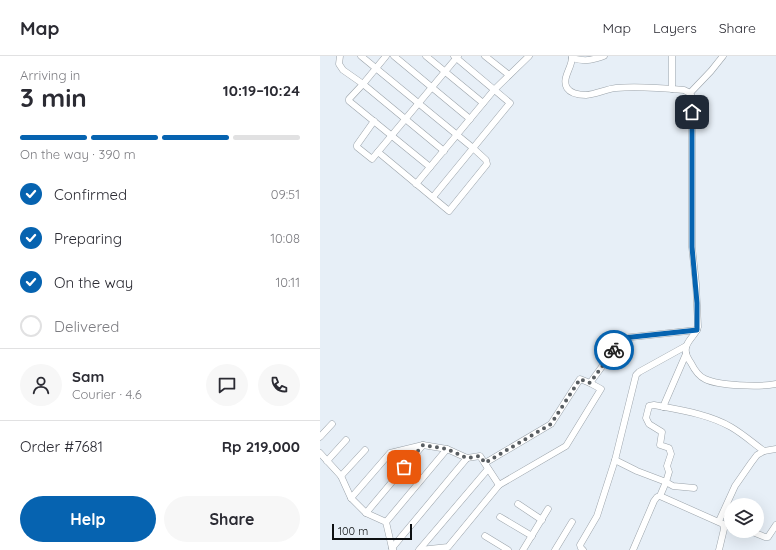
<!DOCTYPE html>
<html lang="en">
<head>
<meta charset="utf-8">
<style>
  body { margin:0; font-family:Quicksand,sans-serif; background:#f7f7f7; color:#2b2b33; height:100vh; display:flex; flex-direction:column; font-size:15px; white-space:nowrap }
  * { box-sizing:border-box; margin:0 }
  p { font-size:13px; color:#7c7c81 }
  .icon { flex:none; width:22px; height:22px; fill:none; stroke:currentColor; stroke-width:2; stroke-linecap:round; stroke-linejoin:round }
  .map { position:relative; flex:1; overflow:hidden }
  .drawer { display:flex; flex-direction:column; background:#fff; width:320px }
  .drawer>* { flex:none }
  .controls { position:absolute; left:404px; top:442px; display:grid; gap:8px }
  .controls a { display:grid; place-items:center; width:40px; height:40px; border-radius:50%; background:#fff; box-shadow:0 4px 16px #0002; font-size:20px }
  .scale { position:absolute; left:12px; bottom:10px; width:80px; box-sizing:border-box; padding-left:4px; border:2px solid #0d1012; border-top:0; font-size:11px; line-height:14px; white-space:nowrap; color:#0d1012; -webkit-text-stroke:3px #e7eff7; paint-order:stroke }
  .pin { position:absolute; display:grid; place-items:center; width:34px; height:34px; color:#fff; margin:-17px; border-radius:8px; box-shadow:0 2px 6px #0006 }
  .courier { position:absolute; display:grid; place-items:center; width:40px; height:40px; margin:-20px; border:3px solid #0663b0; border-radius:50%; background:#fff; color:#222; box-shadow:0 1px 5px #0007 }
  .summary em { font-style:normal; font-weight:700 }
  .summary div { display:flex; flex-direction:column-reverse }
  .summary { display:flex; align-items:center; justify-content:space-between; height:68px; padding:0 20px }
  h1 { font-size:26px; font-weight:700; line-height:30px }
  .bar { display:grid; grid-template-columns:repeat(4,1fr); gap:6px 4px; align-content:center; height:48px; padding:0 20px }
  .bar i { height:5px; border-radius:3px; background:#e1e1e2 }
  .bar .current { background:#0663b0 }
  .bar p { grid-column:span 4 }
  .line { display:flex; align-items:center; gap:10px; padding:0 20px; border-top:1px solid #e1e1e2 }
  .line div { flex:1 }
  .round { display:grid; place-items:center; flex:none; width:42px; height:42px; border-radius:21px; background:#f7f7f7 }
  ol { padding:0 20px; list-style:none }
  li { display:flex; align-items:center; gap:12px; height:44px }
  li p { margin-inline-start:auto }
  li .icon { padding:4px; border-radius:50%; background:#0663b0; color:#fff; stroke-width:4 }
  li:last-child { color:#7c7c81 }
  li i { width:22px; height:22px; border:2px solid #e1e1e2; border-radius:50% }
  .primary-button { display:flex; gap:8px; margin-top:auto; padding:8px 20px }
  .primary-button a { flex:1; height:46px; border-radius:24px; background:#0663b0; color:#fff; font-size:16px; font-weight:700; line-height:46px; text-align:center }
  .primary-button a+a { background:#f7f7f7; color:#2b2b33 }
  header { display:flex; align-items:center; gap:24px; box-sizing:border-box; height:56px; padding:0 20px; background:#fff; border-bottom:1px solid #e1e1e2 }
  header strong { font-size:19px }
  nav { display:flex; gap:22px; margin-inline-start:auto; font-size:14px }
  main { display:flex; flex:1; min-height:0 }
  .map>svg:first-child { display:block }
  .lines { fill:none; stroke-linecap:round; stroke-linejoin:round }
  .minor-casing { stroke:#9ba3aa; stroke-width:7 }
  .minor { stroke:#fff; stroke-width:6 }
  .done { stroke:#595e62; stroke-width:4; stroke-dasharray:0 7.2 }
  .route { stroke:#0663b0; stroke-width:5 }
</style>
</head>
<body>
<header>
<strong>Map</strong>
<nav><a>Map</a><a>Layers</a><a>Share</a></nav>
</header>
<main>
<section class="drawer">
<div class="summary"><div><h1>3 min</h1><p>Arriving in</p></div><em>10:19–10:24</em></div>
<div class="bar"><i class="current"></i><i class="current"></i><i class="current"></i><i></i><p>On the way · 390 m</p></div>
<ol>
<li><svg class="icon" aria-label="check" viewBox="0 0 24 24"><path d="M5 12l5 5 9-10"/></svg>Confirmed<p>09:51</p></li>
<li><svg class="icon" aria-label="check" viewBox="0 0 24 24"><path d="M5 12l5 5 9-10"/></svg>Preparing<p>10:08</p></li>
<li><svg class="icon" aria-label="check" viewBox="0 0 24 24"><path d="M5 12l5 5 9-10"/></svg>On the way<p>10:11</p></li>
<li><i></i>Delivered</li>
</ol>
<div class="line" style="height:72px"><a class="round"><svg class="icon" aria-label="person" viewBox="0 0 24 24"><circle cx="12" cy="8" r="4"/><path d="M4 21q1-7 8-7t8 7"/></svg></a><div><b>Sam</b><p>Courier · 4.6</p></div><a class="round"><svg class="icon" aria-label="chat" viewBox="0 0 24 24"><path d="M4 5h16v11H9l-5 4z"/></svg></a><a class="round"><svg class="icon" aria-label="phone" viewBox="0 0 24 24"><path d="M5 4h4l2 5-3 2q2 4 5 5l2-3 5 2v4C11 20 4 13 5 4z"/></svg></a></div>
<div class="line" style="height:52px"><div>Order #7681</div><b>Rp 219,000</b></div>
<div class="primary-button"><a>Help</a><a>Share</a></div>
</section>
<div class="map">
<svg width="456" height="494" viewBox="0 0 456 494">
  <rect width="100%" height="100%" fill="#e7eff7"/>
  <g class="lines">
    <defs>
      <g id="minor">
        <path d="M20,0L19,8L23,14L43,28L124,95"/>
        <path d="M41,0L153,92L166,104L167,108L129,155L58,96"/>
        <path d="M66,0L43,28L29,43V45L110,111"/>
        <path d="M74,0L150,63"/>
        <path d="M106,0L163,47"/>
        <path d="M165,0L189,19"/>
        <path d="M252,0C253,11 241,22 247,32C251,38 260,39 266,39C277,38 286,33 296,32C318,30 342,32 364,34L370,37L372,41V191L376,228L378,271C376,279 367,284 366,292C365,297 368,303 371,307C374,313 378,320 385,323C399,330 440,331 456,328"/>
        <path d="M252,2C266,6 271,4 284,0"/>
        <path d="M352,33V0"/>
        <path d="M370,37L391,15L403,0"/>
        <path d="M54,65L37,89V91L52,103L138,0"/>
        <path d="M96,128L174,34L209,0"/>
        <path d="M113,141L190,47L134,0"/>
        <path d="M343,351L366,298"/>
        <path d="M0,381L12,368"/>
        <path d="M0,397L21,420L31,442"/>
        <path d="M295,404L317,415L346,426L349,416L347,410L351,398L349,392L340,389L342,376L329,368L326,362L329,350L334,349C360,354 388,358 411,371C423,378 433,387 444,395"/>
        <path d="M7,405L26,384"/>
        <path d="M165,407L231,368L260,323L270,327L303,282L377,274"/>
        <path d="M21,420L45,394"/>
        <path d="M340,440L346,426L353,430L374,432"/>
        <path d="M198,448L222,464"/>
        <path d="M46,457L31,442L70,397L103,389L127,393L147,402L160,400L179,429L246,390L281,333L270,327"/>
        <path d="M180,461L212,480"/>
        <path d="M399,465L415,430L431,407L437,399L444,395L456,393"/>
        <path d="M66,466L46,457L103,389"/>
        <path d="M430,475L445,481H448L456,469"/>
        <path d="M165,480L188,494"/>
        <path d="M72,492L66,466L127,393"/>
        <path d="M73,493L72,492L147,402"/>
        <path d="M99,494L168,413"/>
        <path d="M100,494L128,491L179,429"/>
        <path d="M203,494L228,453"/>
        <path d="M235,494L252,466"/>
        <path d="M263,494L261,492L260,489L277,460L295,404L316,319L319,316L366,290"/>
        <path d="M313,494L334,445L337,441L340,440L403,468L404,473L399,494"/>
      </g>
    </defs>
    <use href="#minor" class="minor-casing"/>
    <use href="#minor" class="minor"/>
  </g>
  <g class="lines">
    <path class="done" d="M84,411L103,389L127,393L147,402L160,400L165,407L231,368L260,323L270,327L294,294"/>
    <path class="route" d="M294,294L303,282L377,274V247L372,191V56"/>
  </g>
</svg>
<div class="controls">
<a><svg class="icon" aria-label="layers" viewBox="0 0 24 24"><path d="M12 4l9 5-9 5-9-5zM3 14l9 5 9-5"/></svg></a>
</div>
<div class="scale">100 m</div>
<div class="pin" style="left:84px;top:411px;background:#ea580c"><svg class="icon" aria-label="bag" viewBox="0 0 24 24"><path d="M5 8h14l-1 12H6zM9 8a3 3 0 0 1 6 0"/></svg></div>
<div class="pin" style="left:372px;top:56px;background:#1f2937"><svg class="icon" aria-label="home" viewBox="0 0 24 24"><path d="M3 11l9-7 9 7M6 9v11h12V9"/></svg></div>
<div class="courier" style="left:294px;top:294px"><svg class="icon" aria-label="bike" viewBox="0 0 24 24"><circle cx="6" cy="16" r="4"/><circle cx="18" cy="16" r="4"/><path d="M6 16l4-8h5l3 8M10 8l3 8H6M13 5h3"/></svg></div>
</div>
</main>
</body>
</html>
